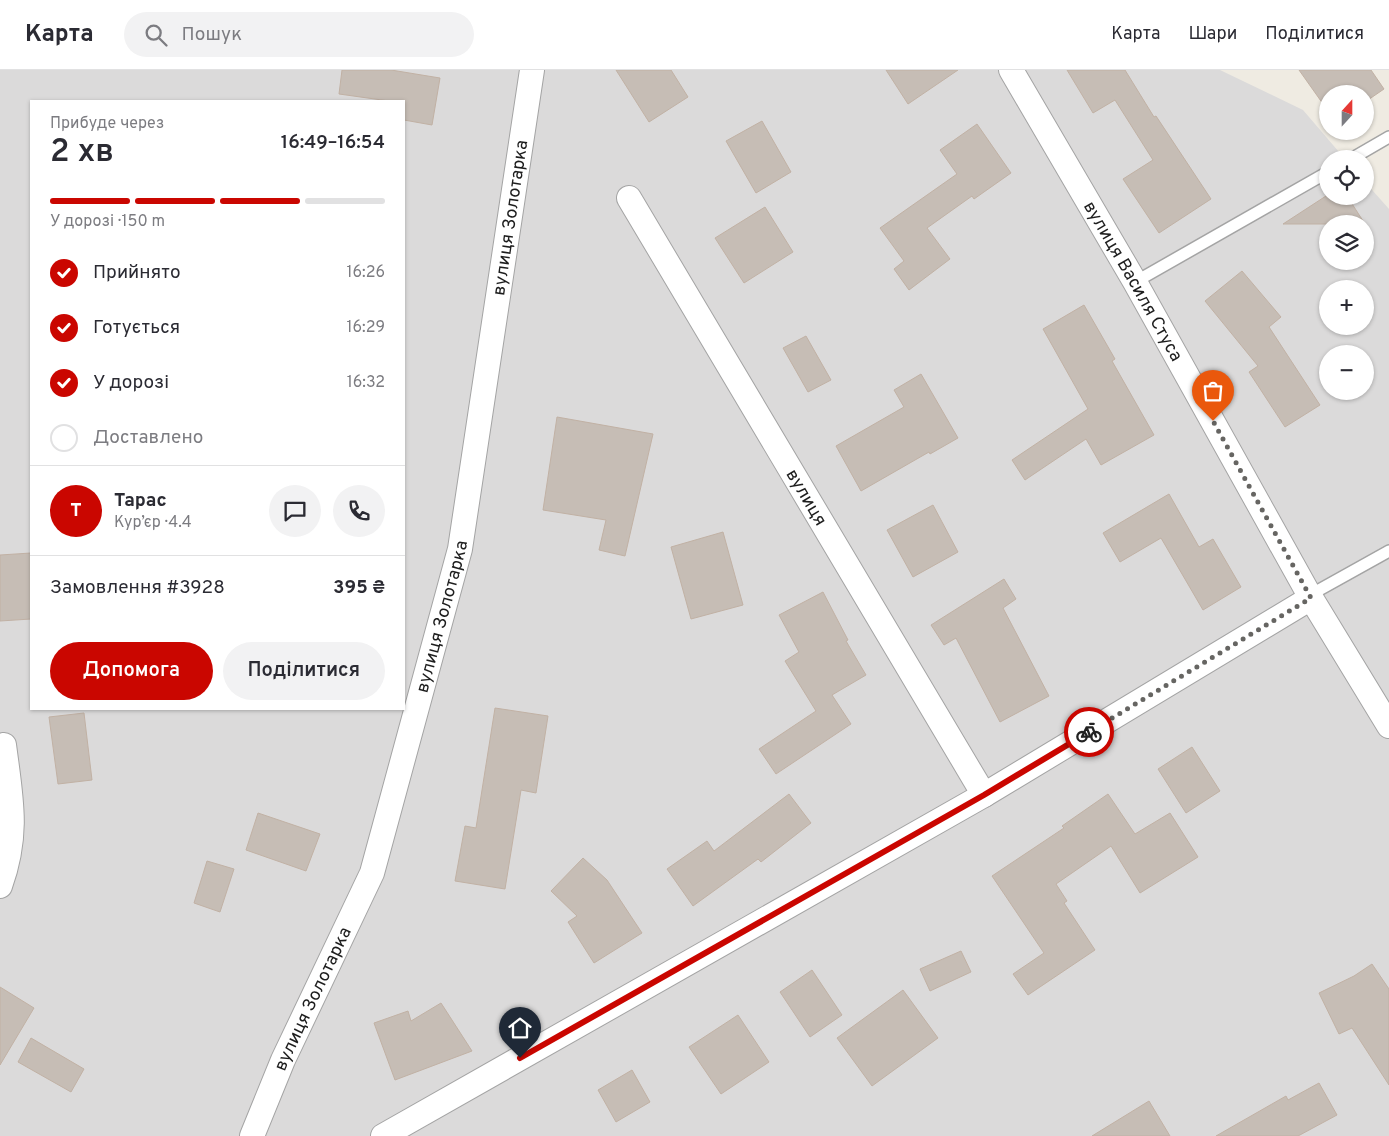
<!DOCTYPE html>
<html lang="uk">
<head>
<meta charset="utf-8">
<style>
  body { margin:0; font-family:Overpass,sans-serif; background:#f2f2f3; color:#2b2b33; height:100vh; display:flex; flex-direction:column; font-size:19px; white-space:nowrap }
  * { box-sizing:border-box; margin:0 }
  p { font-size:16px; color:#7c7c81 }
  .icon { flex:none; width:28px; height:28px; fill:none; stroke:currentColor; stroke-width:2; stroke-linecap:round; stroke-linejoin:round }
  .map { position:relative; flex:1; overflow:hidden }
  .panel { position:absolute; left:30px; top:30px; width:375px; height:610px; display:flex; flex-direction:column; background:#fff; border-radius:0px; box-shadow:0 1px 4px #0004 }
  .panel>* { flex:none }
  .needle { width:32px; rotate:21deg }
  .buttons { position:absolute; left:1319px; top:15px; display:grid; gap:10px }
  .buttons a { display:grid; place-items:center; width:55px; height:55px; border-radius:50%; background:#fff; box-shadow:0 1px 4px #0004; font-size:25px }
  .pin { position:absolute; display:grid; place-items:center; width:42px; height:42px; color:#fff; margin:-51px -21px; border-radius:50% 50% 50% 0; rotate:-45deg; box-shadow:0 0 5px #0007 }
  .pin .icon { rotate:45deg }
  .courier { position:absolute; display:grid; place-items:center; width:50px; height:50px; margin:-25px; border:4px solid #ca0600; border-radius:50%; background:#fff; color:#222; box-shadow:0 1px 6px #0007 }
  .summary em { font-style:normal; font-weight:600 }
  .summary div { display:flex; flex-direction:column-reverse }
  .summary { display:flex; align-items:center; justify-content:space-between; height:85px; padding:0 20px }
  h1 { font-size:32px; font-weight:600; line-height:38px }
  .bar { display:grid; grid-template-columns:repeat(4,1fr); gap:8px 5px; align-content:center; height:60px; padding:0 20px }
  .bar i { height:6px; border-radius:4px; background:#e1e1e2 }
  .bar .current { background:#ca0600 }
  .bar p { grid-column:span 4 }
  .line { display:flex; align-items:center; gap:12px; padding:0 20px; border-top:1px solid #e1e1e2 }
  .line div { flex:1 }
  .round { display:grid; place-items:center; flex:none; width:52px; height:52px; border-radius:26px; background:#f2f2f3 }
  ol { padding:0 20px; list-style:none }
  li { display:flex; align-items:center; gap:15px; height:55px }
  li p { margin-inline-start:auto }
  li .icon { padding:5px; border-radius:50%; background:#ca0600; color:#fff; stroke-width:4 }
  li:last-child { color:#7c7c81 }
  li i { width:28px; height:28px; border:2px solid #e1e1e2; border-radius:50% }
  .button { display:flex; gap:10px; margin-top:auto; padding:10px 20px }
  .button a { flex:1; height:58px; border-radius:30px; background:#ca0600; color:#fff; font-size:20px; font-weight:600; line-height:58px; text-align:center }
  .button a+a { background:#f2f2f3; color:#2b2b33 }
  header { display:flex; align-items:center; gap:30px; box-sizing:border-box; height:70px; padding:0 25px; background:#fff; border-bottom:1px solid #e1e1e2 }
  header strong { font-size:24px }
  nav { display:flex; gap:28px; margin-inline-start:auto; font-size:18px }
  .search { width:350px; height:45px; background:#f2f2f3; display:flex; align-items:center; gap:12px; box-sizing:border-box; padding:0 18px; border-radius:28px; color:#7c7c81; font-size:19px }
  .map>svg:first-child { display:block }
  .residential { fill:#dbdada; fill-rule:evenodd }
  .building { fill:#c6bdb5; stroke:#c1b1a4 }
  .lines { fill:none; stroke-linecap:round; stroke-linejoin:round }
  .lane-casing { stroke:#a4a4a4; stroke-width:14 }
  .street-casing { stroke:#a4a4a4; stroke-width:26 }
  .lane { stroke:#fff; stroke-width:11 }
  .street { stroke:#fff; stroke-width:24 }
  .done { stroke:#666562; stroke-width:5; stroke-dasharray:0 9 }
  .route { stroke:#ca0600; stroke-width:6 }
  .labels { text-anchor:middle; stroke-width:4; stroke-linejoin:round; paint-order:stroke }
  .street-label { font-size:18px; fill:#1d1d1d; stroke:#fff }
</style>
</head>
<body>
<header>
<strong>Карта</strong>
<div class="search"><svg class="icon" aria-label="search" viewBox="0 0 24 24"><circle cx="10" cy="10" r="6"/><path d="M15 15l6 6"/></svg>Пошук</div>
<nav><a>Карта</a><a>Шари</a><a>Поділитися</a></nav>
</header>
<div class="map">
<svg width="1389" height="1066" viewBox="0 0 1389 1066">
  <rect width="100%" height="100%" fill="#efebe2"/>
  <path class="residential" d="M0,0H1220L1303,40L1345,89H1328V126H1365V112L1389,139V1066H0ZM31,31H404V639H31ZM1328,154H1365V191H1328ZM1328,219H1365V256H1328ZM1328,284H1365V321H1328Z"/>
  <g class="building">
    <path d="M342,0H391L440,8L432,55L404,50V31H389L339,24Z"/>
    <path d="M616,0H671L688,27L649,52Z"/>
    <path d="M886,0H958L908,34Z"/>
    <path d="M1067,0H1125L1154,47L1156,46L1211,129L1159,163L1123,109L1153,90L1115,30L1093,43Z"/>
    <path d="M1299,0H1371L1384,19L1365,32V24H1328V41Z"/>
    <path d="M762,51L791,102L756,123L726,71Z"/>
    <path d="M977,54L1011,103L974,129L972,126L927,158L950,189L909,220L894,199L904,191L880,158L957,104L940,80Z"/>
    <path d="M1326,126H1347L1365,154H1283Z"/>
    <path d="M765,137L793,182L744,213L715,168Z"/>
    <path d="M1242,201L1281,247L1269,257L1320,335L1285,357L1249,302L1258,296L1205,231Z"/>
    <path d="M1084,235L1115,289L1112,291L1154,365L1101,395L1086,369L1025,410L1012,390L1088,339L1043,259Z"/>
    <path d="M806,266L831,310L808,322L783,278Z"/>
    <path d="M921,304L958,368L930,384L929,382L861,421L836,376L904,337L894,320Z"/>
    <path d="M557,347L653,364L625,486L599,480L606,450L543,440Z"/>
    <path d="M1169,424L1199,477L1213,469L1241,517L1203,540L1161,468L1120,492L1103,463Z"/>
    <path d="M933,435L958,482L913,507L887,460Z"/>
    <path d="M723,462L743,535L691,549L671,477Z"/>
    <path d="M31,483V549L0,551V485Z"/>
    <path d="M1004,509L1016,529L1003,538L1049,626L1000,652L956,568L944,575L931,555Z"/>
    <path d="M823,522L848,570L846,571L866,605L832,625L851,654L776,704L759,679L816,641L785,591L799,582L779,545Z"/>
    <path d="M495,638L548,646L536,723L521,720L505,819L455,811L465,756L476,758Z"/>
    <path d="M84,643L92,710L58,714L49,647Z"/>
    <path d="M1192,677L1220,721L1186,743L1158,699Z"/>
    <path d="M789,724L811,753L761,792L758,789L693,836L667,799L707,771L714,781Z"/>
    <path d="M1108,724L1135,764L1170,743L1198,787L1140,823L1111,776L1056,814L1067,831L1064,833L1095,880L1028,925L1013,904L1044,883L992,806L1064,758L1062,756Z"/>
    <path d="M258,743L320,764L306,801L246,780Z"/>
    <path d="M583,788L607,810L642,863L594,893L568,852L577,846L551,821Z"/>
    <path d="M207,791L234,799L220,842L194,833Z"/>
    <path d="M961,881L971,902L930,921L920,899Z"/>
    <path d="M1372,894L1389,919V1015L1352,958L1339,964L1319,923L1354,906Z"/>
    <path d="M812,900L842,945L810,967L780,922Z"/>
    <path d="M0,917L34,938L0,995Z"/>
    <path d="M903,920L938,968L872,1016L837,968Z"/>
    <path d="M441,933L472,981L395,1010L374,953L408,941L411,951Z"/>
    <path d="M738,945L769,992L721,1024L689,977Z"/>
    <path d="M31,968L84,999L71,1022L18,992Z"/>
    <path d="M632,1000L650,1032L616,1052L598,1020Z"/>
    <path d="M1319,1013L1337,1045L1298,1066H1216L1286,1026L1288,1030Z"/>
    <path d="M1149,1031L1170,1066H1092Z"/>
  </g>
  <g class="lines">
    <defs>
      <g id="lane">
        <path d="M1351,89L1389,67"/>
        <path d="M1135,212L1328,102"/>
        <path d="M1310,525L1389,481"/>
      </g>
      <g id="street">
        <path id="s1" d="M1011,0L1135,212L1311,528L1389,656"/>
        <path id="s2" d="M629,128L984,725"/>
        <path d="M0,816C19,763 11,729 4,675"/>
        <path id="s3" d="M252,1066L283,990L372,803L460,479L532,0"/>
        <path d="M383,1066L984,725L1311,528"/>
      </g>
    </defs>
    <use href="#lane" class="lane-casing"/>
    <use href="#street" class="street-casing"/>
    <use href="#lane" class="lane"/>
    <use href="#street" class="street"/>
  </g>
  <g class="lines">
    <path class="done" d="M1089,662L1311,528L1213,351"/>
    <path class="route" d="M520,988L984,725L1089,662"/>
  </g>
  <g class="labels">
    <g class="street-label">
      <text dy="6" stroke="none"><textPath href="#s3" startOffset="960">вулиця Золотарка</textPath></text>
      <text dy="6" stroke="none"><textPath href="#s1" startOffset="244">вулиця Василя Стуса</textPath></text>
      <text dy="6" stroke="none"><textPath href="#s2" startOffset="348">вулиця</textPath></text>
      <text dy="6" stroke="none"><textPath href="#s3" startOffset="555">вулиця Золотарка</textPath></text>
      <text dy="6" stroke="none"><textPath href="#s3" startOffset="150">вулиця Золотарка</textPath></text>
    </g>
  </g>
</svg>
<div class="buttons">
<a><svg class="needle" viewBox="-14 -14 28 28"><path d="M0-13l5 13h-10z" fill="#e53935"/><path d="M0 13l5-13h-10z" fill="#7c7c81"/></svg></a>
<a><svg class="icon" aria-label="locate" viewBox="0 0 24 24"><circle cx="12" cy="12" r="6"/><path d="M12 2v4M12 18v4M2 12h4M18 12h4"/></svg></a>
<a><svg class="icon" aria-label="layers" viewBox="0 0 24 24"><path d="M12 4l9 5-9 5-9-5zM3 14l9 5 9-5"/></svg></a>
<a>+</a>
<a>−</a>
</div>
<div class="pin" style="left:1213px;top:351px;background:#ea580c"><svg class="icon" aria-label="bag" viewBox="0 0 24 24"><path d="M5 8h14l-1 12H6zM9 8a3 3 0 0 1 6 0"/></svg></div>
<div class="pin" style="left:520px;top:988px;background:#1f2937"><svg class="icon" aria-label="home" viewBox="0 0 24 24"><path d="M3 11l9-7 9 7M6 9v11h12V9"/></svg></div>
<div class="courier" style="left:1089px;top:662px"><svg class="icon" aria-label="bike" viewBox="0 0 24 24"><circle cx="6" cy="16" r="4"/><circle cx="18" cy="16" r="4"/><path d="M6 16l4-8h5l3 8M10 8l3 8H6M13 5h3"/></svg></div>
<section class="panel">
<div class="summary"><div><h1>2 хв</h1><p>Прибуде через</p></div><em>16:49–16:54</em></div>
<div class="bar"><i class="current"></i><i class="current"></i><i class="current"></i><i></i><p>У дорозі · 150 m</p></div>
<ol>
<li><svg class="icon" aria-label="check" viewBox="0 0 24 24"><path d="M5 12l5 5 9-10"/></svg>Прийнято<p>16:26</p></li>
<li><svg class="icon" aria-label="check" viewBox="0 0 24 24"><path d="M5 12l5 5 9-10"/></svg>Готується<p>16:29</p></li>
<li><svg class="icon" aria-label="check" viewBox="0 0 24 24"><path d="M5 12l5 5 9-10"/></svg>У дорозі<p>16:32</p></li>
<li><i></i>Доставлено</li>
</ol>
<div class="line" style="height:90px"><b class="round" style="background:#ca0600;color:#fff">Т</b><div><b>Тарас</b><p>Кур’єр · 4.4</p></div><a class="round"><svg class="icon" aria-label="chat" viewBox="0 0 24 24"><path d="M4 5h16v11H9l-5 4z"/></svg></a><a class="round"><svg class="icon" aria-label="phone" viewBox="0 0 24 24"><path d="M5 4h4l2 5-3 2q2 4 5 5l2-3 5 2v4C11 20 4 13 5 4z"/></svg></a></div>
<div class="line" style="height:65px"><div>Замовлення #3928</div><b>395 ₴</b></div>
<div class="button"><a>Допомога</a><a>Поділитися</a></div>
</section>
</div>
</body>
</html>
